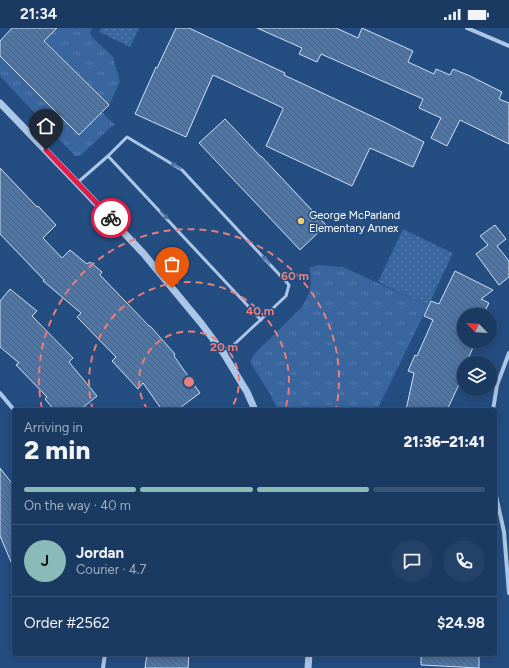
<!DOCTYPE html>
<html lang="en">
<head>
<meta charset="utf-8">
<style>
  body { margin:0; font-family:Figtree,sans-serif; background:#244167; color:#f1f3f6; height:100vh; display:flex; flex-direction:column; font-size:15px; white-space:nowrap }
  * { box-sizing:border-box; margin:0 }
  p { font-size:13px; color:#a0adbd }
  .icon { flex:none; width:22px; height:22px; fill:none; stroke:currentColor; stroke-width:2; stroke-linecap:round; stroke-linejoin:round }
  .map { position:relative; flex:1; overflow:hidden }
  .side { position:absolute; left:12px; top:380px; width:485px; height:248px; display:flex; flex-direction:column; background:#1b3a61; border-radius:4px; box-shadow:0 2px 10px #0003,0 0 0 1px #395476 }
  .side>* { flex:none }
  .needle { width:26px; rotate:295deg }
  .fabs { position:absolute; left:457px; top:280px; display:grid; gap:8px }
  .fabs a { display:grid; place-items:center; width:40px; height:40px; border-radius:50%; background:#1b3a61; box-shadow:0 2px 10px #0003,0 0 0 1px #395476; font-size:20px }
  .pin { position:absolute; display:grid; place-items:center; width:34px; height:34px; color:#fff; margin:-41px -17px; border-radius:50% 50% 50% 0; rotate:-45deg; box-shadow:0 0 4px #0007 }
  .pin .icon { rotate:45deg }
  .courier { position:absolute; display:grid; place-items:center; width:40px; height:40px; margin:-20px; border:3px solid #e11d48; border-radius:50%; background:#fff; color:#222; box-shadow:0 1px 5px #0007 }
  .summary em { font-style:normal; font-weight:800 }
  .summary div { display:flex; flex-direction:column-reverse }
  .summary { display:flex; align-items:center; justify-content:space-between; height:68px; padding:0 12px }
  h1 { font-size:26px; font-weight:800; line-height:30px }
  .bar { display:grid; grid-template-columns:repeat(4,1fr); gap:6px 4px; align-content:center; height:48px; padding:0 12px }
  .bar i { height:5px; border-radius:3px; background:#395476 }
  .bar .selected { background:#8bbbb9 }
  .bar p { grid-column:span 4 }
  .line { display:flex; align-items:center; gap:10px; padding:0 12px; border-top:1px solid #395476 }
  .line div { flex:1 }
  .round { display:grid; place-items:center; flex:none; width:42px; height:42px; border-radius:21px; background:#244167 }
  .status { display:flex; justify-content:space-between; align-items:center; height:28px; padding:0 20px; background:#1b3a61; direction:ltr }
  .status svg { height:11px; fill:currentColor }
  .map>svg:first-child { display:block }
  .grass { fill:url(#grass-tufts) }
  .park { fill:url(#park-dots) }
  .building { fill:url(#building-back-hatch); stroke:#cfe0f5 }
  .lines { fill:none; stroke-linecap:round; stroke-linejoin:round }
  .service { stroke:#acc6e7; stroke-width:3 }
  .minor { stroke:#acc6e7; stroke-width:4 }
  .tertiary { stroke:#acc6e7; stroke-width:7 }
  .oneway { fill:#5477a5 }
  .done { stroke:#b2c1d3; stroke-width:4; stroke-dasharray:0 7.2 }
  .route { stroke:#e11d48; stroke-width:5 }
  .ring { fill:none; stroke:#e67e7e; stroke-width:2; stroke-dasharray:7 5 }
  .poi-dot { fill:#f1cc70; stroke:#244d81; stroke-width:1.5 }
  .labels { text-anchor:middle; stroke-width:3; stroke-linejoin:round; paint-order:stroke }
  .poi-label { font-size:11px; fill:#fff; stroke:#244d81; text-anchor:start }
  .centre { fill:#e67e7e; stroke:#244d81; stroke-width:2 }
  .ring-label { font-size:12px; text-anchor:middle; font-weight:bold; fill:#e67e7e; stroke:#244d81; stroke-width:3; stroke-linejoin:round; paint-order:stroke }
</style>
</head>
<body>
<div class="status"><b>21:34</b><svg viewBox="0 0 49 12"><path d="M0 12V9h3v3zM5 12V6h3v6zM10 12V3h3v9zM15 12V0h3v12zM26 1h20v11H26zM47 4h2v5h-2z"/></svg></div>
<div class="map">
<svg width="509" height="640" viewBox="0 0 509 640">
  <defs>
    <pattern id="grass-tufts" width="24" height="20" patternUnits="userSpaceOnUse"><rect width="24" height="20" fill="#39669f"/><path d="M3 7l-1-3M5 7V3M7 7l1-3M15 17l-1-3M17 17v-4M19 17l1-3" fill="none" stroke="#577dad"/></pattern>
    <pattern id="park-dots" width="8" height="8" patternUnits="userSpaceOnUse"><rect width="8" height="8" fill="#39669f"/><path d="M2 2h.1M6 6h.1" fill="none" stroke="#577dad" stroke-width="1.8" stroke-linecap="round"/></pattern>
    <pattern id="building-back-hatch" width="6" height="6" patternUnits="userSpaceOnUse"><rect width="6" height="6" fill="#4d76aa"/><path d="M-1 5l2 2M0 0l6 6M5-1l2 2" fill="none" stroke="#4c617b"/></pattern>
  </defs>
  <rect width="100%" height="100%" fill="#244d81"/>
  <g class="grass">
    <path d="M57,0H92L90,5L92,9L113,29L120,54L109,77L44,13Z"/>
    <path d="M0,28L79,107L102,84L115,97L110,100L80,128H75L0,48Z"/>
    <path d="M318,237L343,239L428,278L377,382H278L270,366L250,334L254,326L300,281C309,269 314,255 309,240Z"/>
  </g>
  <g class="park">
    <path d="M101,0H139L130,19L99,4Z"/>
    <path d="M403,201L453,225L428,278L378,254Z"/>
  </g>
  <g class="building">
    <path d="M12,0H57L44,13L109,77L79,107L0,28V13Z"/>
    <path d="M176,0H189L285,45L284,47L382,93L424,114L413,139L370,120L352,158L266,118L283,81V80L213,47L186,109L135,86L156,39L157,40Z"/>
    <path d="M257,0H336L358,10L362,0L413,23L408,34L434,46L436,41L450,47L453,41L470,48L502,64L499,71L509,75V116L460,92L447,118L431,110L441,90L419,80L423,71L321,26L317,34L299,26L302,20Z"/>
    <path d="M225,91L261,129V128L326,197L300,222L199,115Z"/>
    <path d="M0,140L37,179L38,178L56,197L43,210L62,230L70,222L87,236L90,234L102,244L100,247L149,298H150L175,326L174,328L200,365L177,382H162L143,355L138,361L112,333L116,329L77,289L81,285L43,253L44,252L0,206Z"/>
    <path d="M495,197L506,211L497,218L509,233V249L499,257L476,226L488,217L480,208Z"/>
    <path d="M455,243L493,262L481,271L489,275L483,287H464V313H476L466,335H464V340L461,347L463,348L447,382H406L414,345L408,343L415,327L417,328L433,292L424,288L431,273L439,276Z"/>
    <path d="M10,261L37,283L32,288L73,330L69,334L97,368L80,382H54L45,371L47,369L16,337L19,335L0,319V273Z"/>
    <path d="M0,440L14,458V541L0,508Z"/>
    <path d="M147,626H189L188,640H145Z"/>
    <path d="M421,626H479V640L421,637Z"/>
  </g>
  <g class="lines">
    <g class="service">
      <path d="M108,128L261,292"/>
      <path d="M77,155L108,128L127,109L182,142L289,257L286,268L224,326"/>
    </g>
    <g class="minor">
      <path d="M467,0L509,18"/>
      <path d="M0,365L14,382"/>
      <path d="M493,382L497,357L509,325"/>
      <path d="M495,463L504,504L509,565"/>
      <path d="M103,640L105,626"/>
    </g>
    <g class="tertiary">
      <path d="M0,75L77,155L143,225L201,295L224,326L247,364L255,382"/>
      <path d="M308,640L309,626"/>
    </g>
  </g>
  <defs><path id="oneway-solid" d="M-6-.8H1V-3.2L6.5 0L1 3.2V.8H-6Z"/></defs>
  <g class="oneway">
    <use href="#oneway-solid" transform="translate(176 138) rotate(-149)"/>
    <use href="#oneway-solid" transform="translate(164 187) rotate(47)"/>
    <use href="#oneway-solid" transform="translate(266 232) rotate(-133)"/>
  </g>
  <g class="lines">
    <path class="done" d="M111,190L143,225L172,260"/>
    <path class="route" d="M46,122L111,190"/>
  </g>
  <g class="ring">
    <path d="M148 382A50 50 0 1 1 230 382"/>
    <path d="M93 382A100 100 0 1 1 285 382"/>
    <path d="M42 381A150 150 0 1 1 336 381"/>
  </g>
  <circle class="poi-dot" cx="301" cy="193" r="4"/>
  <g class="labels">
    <g class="poi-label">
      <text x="309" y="191">George McParland<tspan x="309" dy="13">Elementary Annex</tspan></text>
    </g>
  </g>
  <circle cx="189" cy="354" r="6" class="centre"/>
  <g class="ring-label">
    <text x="295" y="252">60 m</text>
    <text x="260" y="287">40 m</text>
    <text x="224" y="323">20 m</text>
  </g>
</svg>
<div class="fabs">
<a><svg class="needle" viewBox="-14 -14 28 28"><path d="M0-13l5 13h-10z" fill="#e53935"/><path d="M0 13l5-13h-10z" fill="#a0adbd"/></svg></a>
<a><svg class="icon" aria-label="layers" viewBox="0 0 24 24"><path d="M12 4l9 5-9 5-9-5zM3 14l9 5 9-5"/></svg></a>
</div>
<div class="pin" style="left:172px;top:260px;background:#ea580c"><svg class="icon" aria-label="bag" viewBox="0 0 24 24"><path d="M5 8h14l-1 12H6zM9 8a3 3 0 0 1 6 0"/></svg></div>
<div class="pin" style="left:46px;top:122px;background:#1f2937"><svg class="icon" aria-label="home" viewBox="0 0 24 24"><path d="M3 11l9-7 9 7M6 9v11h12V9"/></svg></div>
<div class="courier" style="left:111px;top:190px"><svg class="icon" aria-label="bike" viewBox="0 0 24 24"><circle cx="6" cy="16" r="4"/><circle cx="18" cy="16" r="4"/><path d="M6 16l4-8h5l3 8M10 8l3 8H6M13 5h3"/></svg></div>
<section class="side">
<div class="summary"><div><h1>2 min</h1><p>Arriving in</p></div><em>21:36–21:41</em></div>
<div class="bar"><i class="selected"></i><i class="selected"></i><i class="selected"></i><i></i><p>On the way · 40 m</p></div>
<div class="line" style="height:72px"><b class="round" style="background:#8bbbb9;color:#111">J</b><div><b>Jordan</b><p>Courier · 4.7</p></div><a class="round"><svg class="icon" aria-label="chat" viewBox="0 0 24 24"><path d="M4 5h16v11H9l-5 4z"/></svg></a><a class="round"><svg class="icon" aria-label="phone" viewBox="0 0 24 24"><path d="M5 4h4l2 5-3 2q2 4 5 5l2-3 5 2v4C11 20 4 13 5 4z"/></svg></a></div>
<div class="line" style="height:52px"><div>Order #2562</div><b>$24.98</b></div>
</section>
</div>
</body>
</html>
